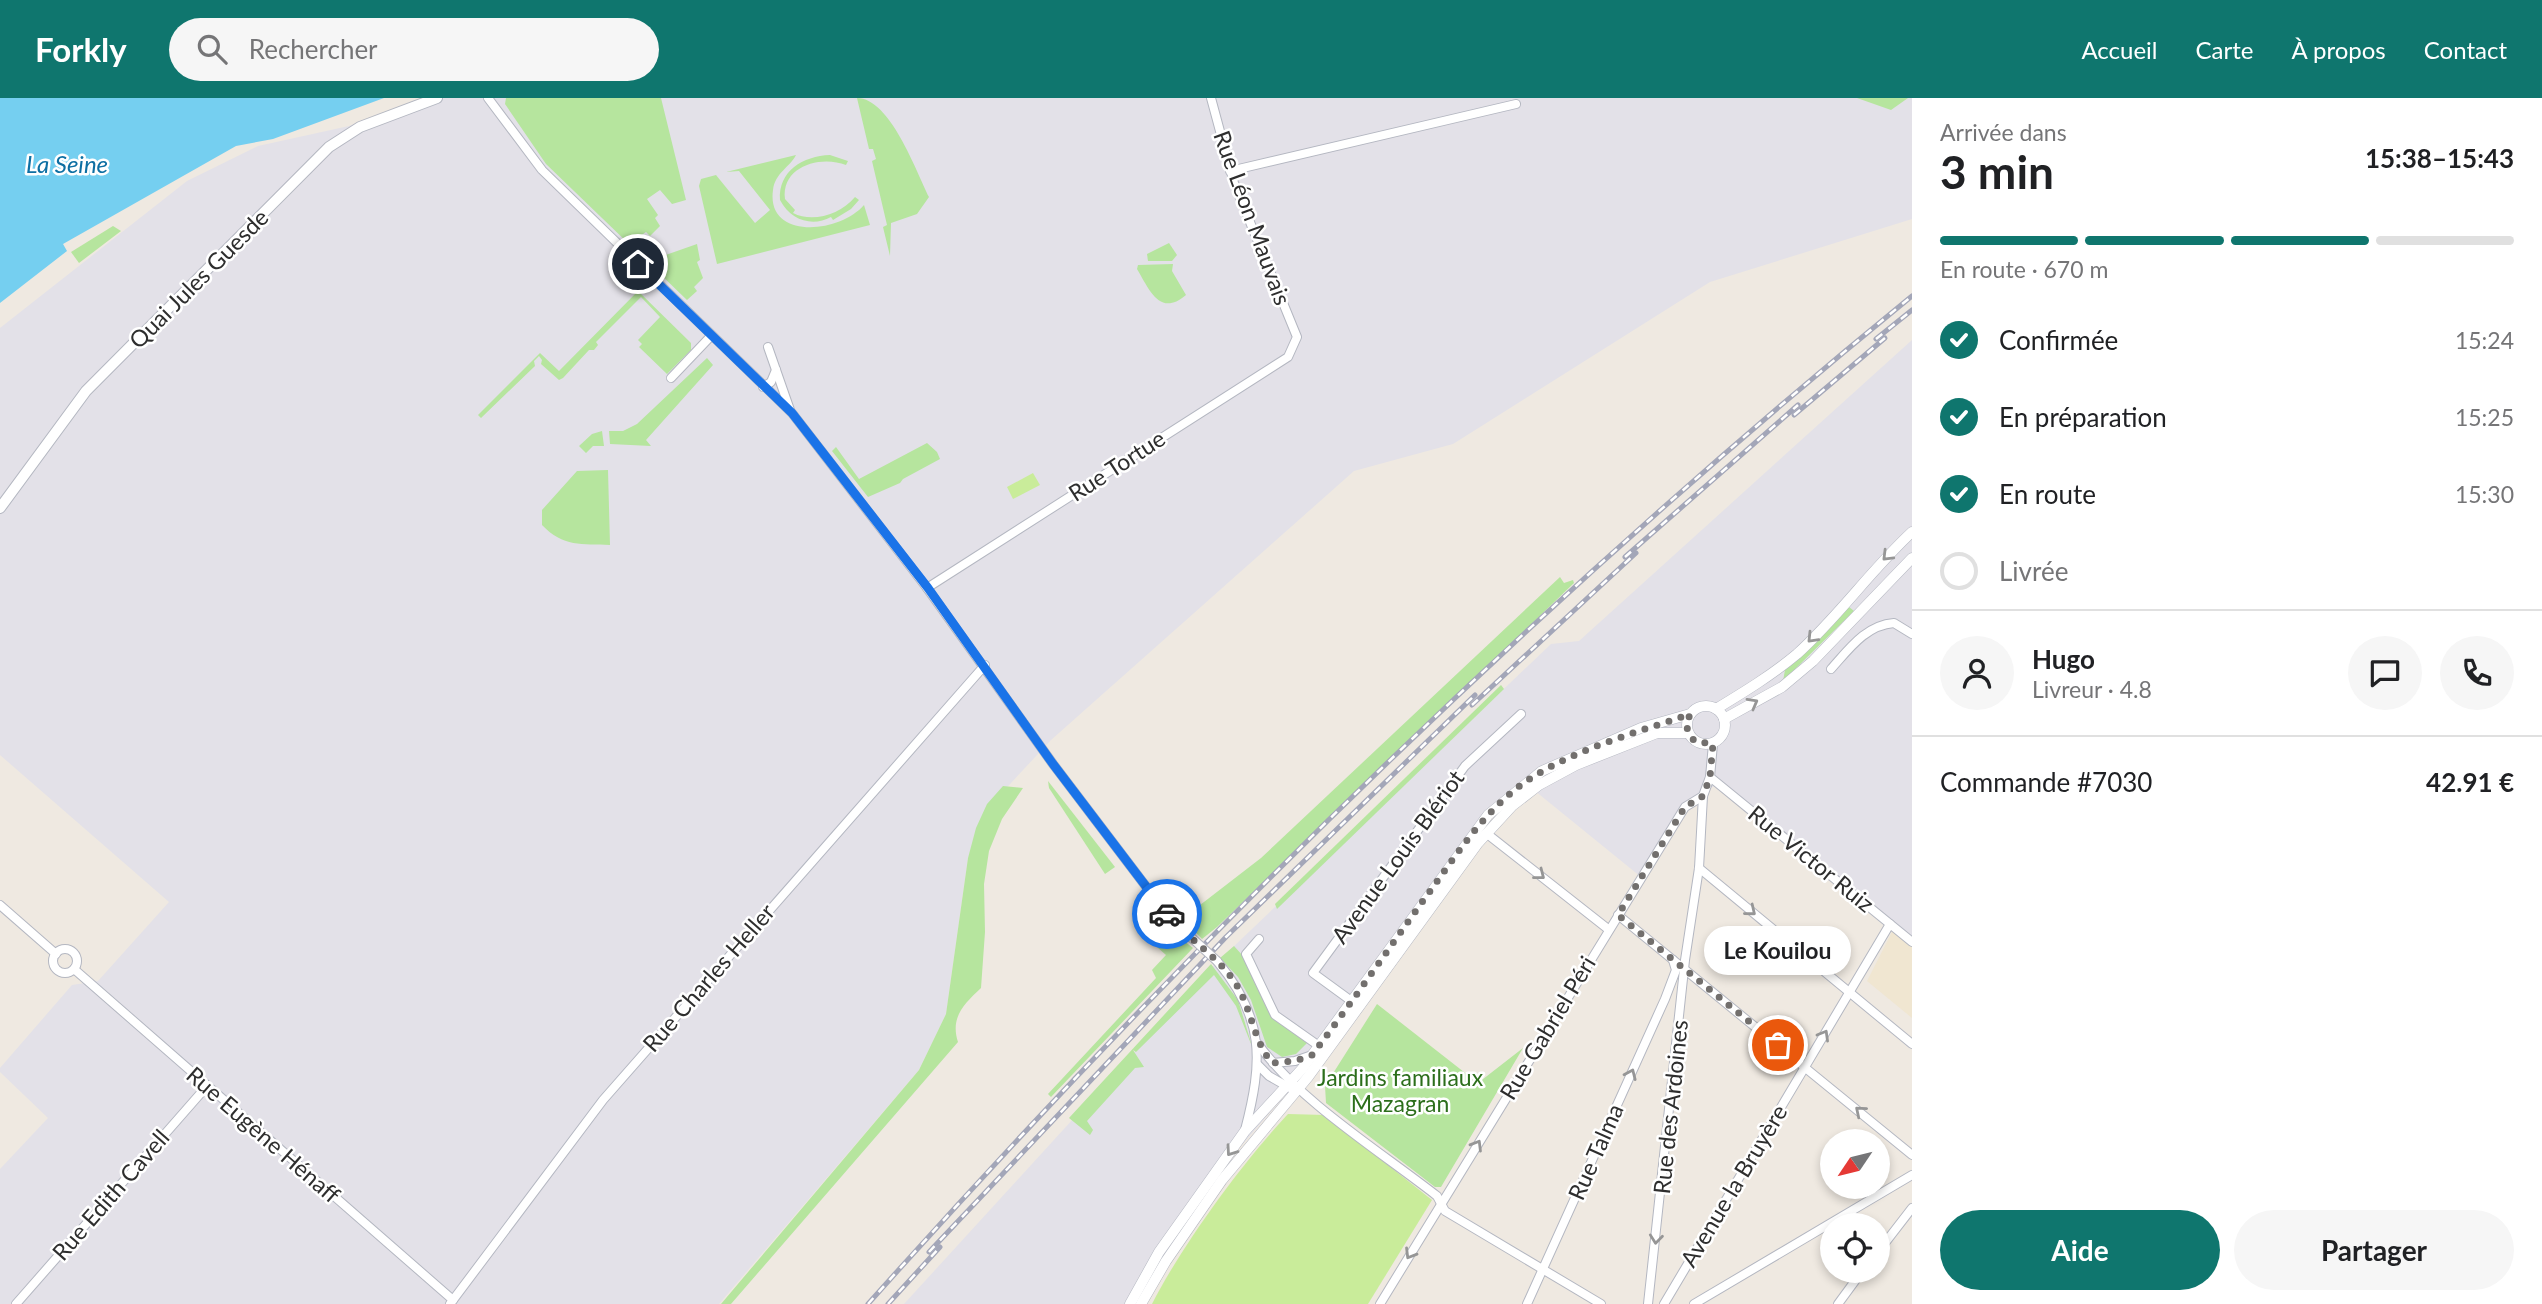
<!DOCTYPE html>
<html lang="fr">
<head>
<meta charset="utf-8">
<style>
  body { margin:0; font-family:Lato,sans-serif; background:#f6f6f6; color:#202124; height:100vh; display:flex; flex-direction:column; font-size:26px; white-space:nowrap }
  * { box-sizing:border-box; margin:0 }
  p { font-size:23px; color:#757577 }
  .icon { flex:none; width:38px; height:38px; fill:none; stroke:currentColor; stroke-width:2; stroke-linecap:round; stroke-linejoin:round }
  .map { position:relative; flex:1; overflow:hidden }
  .drawer { display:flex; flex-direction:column; background:#fff; width:630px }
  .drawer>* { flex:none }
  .needle { width:46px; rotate:235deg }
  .buttons { position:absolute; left:1820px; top:1031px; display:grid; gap:14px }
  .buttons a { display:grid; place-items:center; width:70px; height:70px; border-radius:50%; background:#fff; box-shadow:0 4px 10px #0003; font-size:35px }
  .pin { position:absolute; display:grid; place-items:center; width:60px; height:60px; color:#fff; margin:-30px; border:4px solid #fff; border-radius:50%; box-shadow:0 2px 7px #0007 }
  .courier { position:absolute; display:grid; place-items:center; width:70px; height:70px; margin:-35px; border:5px solid #1a73e8; border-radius:50%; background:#fff; color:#222; box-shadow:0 2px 9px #0007 }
  .bubble { position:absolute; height:49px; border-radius:24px; background:#fff; box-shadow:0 4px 10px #0003; font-size:23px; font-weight:700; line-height:49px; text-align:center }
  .overview em { font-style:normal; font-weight:700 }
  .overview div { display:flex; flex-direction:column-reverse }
  .overview { display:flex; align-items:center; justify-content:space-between; height:119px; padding:0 28px }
  h1 { font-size:46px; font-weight:700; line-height:52px }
  .bar { display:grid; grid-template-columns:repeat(4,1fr); gap:10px 7px; align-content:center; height:84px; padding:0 28px }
  .bar i { height:9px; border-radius:5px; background:#e0e0e0 }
  .bar .on { background:#0f766e }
  .bar p { grid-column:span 4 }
  .line { display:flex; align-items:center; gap:18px; padding:0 28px; border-top:2px solid #e0e0e0 }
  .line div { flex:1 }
  .round { display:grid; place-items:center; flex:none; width:74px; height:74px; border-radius:37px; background:#f6f6f6 }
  ol { padding:0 28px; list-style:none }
  li { display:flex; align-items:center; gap:21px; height:77px }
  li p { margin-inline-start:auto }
  li .icon { padding:7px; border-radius:50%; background:#0f766e; color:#fff; stroke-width:4 }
  li:last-child { color:#757577 }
  li i { width:38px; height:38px; border:4px solid #e0e0e0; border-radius:50% }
  .cta { display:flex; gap:14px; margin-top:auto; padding:14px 28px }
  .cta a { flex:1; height:80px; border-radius:42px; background:#0f766e; color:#fff; font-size:28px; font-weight:700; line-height:80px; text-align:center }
  .cta a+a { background:#f6f6f6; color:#202124 }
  header { display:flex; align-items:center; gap:42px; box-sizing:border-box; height:98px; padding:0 35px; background:#0f766e; color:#fff }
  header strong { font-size:33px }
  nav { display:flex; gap:38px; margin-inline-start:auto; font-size:24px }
  .search { width:490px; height:63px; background:#f6f6f6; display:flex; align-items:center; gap:18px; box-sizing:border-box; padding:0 24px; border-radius:38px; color:#757577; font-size:26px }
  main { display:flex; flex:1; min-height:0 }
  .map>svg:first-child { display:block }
  .industrial { fill:#e3e1e8 }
  .education { fill:#f0e6d1 }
  .green { fill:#b6e59e }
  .pitch { fill:#c9ec9a }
  .water { fill:#75cff0 }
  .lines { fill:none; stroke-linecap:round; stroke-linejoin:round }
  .minor-casing { stroke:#b4b7c1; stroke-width:10 }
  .tertiary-casing { stroke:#b4b7c1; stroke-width:11 }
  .secondary-casing { stroke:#b4b7c1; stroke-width:12 }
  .minor { stroke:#fff; stroke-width:8 }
  .tertiary { stroke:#fff; stroke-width:10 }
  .secondary { stroke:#fff; stroke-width:10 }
  .rail-casing { stroke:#a3a6b8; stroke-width:5 }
  .rail { stroke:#fff; stroke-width:2.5; stroke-dasharray:8; stroke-linecap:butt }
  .minor-bridge-casing { stroke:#b4b7c1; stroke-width:10; stroke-linecap:butt }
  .minor-bridge { stroke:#fff; stroke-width:8 }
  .oneway { stroke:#969696 }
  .done { stroke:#726f6d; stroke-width:7; stroke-dasharray:0 12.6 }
  .route { stroke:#1a73e8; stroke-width:9 }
  .labels { text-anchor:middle; stroke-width:5; stroke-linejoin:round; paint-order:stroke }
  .street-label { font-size:23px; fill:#2e2e2e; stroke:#fff }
  .park-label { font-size:23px; fill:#2c6e1b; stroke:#fff }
  .water-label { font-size:24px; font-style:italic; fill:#0d6fa3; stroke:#fff }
</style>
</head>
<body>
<header>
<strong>Forkly</strong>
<div class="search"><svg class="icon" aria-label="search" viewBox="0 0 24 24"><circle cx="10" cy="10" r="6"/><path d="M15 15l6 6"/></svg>Rechercher</div>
<nav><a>Accueil</a><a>Carte</a><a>À propos</a><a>Contact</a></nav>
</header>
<main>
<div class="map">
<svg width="1912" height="1206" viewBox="0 0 1912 1206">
  <rect width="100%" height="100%" fill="#efe9e1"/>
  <g class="industrial">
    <path d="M430,0H1912V121L1710,184L1453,346L1354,373L1051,642L984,714L968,760L946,916L919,972L719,1206H0V1071L48,1020L0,974V970L72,887L98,883L169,804L0,657V230L187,83L258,48L349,28Z"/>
    <path d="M1912,242V843L1718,685L1685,709L1641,779L1524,684L1488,717L1313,965L1241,1048L1204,1099L1160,1163L1136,1206H904L1210,871L1551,546L1579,543Z"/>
  </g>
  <path class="education" d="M1894,830L1912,844V920L1867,883Z"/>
  <g class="green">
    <path d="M506,0H661L686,102L672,106L660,92L647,101L658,117L655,120L660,128L650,138L646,134L636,141L653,157L658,153L660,159L697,146L700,162L697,164L703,180L694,189L697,193L687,202L546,66L505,6Z"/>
    <path d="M857,0C890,0 916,73 929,99L917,116L891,125L890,158L883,129L887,127L872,63L876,61L873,51H869Z"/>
    <path d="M1857,0H1908L1891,12Z"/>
    <path d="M796,57C790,69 775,75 773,92C766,142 839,136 864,107L870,127L717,166L699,88L701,81L716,77L755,125L770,112L739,73L726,74Z"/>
    <path d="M830,57L848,63L846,67C821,57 781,68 785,101L795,112L793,115C812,125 840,117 855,99L859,102L851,111L833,122L831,119C813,129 791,123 780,102C778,73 803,58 830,57Z"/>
    <path d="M113,128L121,133L79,165L71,154Z"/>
    <path d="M1169,145L1177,157L1172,163H1148L1147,156Z"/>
    <path d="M1173,166L1172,173L1186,197C1160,219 1150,193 1137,171L1138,167Z"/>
    <path d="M638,193L691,245V252L667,276L639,249L642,246L638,242L660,219L641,199L596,244L598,247L594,252H589L563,280L559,282L541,266L542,262L539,258L534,263L535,268L481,320L478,317L540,255L559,273Z"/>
    <path d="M707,260L713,267L646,342L651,348L610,346L609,333H623L637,326Z"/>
    <path d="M602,333L604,348H593L586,355L579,348L592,336Z"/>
    <path d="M927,345L937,354L940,361L903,381L900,385L868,399L832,353L836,349L859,381Z"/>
    <path d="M608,372L610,447C582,446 563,449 542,427V412L577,373Z"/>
    <path d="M1560,479L1564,485L1573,482L1574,485L1217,829L1202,841L1178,816L1185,810L1191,814L1261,760Z"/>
    <path d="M1849,509L1854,513L1783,583L1785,572Z"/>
    <path d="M1501,587L1504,591L1277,811L1275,806Z"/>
    <path d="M1048,683L1115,769L1105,776L1049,690Z"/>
    <path d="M1003,688L1023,690L1002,721L989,753L984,786L985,834L981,890C964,906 950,919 958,944L731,1206H721L919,972L946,916L968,760L976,730L987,706Z"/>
    <path d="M1164,827L1193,850L1051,999L1048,996L1156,880L1152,872L1166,857L1148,841Z"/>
    <path d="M1234,848L1243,858L1269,914L1307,945L1296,956L1282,959L1267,949L1251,902L1238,879L1220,860Z"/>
    <path d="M1211,866L1238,902L1253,951L1236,908L1214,877L1136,954L1133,952L1144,969L1135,970L1087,1023L1093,1032L1090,1037L1069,1020Z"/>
    <path d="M1377,906L1478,985L1523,950L1441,1089H1435L1326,1005L1325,988Z"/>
  </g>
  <g class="pitch">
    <path d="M1033,375L1040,387L1013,401L1007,389Z"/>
    <path d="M1288,1016L1325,1017L1432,1102L1368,1206H1152C1182,1147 1242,1065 1288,1016Z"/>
  </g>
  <path class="water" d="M0,0H384L273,41L236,48L63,146L67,153L0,205Z"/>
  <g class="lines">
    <defs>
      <g id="minor">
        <path d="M488,0L542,72L792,315L927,490L1053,666L1170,820"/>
        <path d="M1230,73L1516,6"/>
        <path d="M768,249L790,312"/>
        <path d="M671,280L711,238"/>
        <path d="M763,289L771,284L776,272"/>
        <path d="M927,490L1288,259L1297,239L1234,85L1211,0"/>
        <path d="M1831,571C1849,551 1866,527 1894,525L1912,536"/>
        <path d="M1710,679L1912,844"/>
        <path d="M1486,735L1608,831"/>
        <path d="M1699,770L1912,946"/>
        <path d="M0,807L56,856"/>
        <path d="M1618,817L1912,1057"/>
        <path d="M1259,841L1246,856L1275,917L1319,948"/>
        <circle cx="65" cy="863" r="12"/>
        <path d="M1217,863C1265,920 1263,963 1245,1032"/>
        <path d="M74,871L453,1202"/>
        <path d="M1350,902L1313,875L1465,668L1521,616"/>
        <path d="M1258,946C1299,1003 1381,1054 1437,1098L1445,1113L1601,1206"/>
        <path d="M1273,965L1295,963L1312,957"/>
        <path d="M1258,967L1269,978L1290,990"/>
        <path d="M1878,1154L1912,1110"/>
        <path d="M16,1206L207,988"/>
        <path d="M450,1206L603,1002L985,567"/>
        <path d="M1380,1206L1685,709L1703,698"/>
        <path d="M1527,1206L1665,901L1676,872L1673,862"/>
        <path d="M1648,1206L1685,862L1699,770L1703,698L1710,679L1713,646"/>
        <path d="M1664,1206L1890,826"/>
        <path d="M1694,1206L1912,1077"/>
        <path d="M1838,1206L1863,1172"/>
      </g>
      <g id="tertiary">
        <circle cx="1706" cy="627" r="19"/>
        <path d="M1716,611C1744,594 1772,577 1797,556C1838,519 1871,472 1912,434"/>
        <path d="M1724,621L1782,589L1813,563L1912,460"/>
        <path d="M1130,1206L1159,1154L1245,1033L1302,971L1488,717L1542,673L1641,630L1690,616"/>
        <path d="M1141,1206L1166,1163L1222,1082L1308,979L1478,745L1512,708L1539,687L1576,667L1657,635H1687"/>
      </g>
      <path id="secondary" d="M0,410L86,293L329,49L360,29L437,0"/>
    </defs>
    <use href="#minor" class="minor-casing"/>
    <use href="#tertiary" class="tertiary-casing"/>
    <use href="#secondary" class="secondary-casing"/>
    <use href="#minor" class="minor"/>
    <use href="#tertiary" class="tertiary"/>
    <use href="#secondary" class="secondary"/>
    <defs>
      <g id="rail">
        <path d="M1876,241L1912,212"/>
        <path d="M1794,317L1885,240"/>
        <path d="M1625,459L1798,307"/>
        <path d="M1472,607L1636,455"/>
        <path d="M929,1154L1226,839L1475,597"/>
        <path d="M868,1206C1190,845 1537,504 1912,198"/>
        <path d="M888,1206L940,1149"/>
      </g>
    </defs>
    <use href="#rail" class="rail-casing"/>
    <use href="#rail" class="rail"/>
    <defs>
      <path id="minor-bridge" d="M1170,820L1217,863"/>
    </defs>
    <use href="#minor-bridge" class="minor-bridge-casing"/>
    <use href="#minor-bridge" class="minor-bridge"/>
  </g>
  <defs><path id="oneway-chevron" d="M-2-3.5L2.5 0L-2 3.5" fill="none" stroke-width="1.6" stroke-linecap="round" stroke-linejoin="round" transform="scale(1.75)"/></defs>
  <g class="oneway">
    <use href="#oneway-chevron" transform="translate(1887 458) rotate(135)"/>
    <use href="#oneway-chevron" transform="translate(1812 540) rotate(134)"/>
    <use href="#oneway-chevron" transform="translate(1753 605) rotate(-29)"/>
    <use href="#oneway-chevron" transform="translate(1540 777) rotate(38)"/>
    <use href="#oneway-chevron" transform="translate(1751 813) rotate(39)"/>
    <use href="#oneway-chevron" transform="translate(1824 937) rotate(-60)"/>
    <use href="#oneway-chevron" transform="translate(1631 976) rotate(-66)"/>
    <use href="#oneway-chevron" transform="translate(1860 1013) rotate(-140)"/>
    <use href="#oneway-chevron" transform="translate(1477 1047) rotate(-59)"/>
    <use href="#oneway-chevron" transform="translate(1231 1053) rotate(125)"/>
    <use href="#oneway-chevron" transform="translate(1656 1141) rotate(96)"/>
    <use href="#oneway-chevron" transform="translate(1410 1156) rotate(121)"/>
  </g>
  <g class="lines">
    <path class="done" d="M1167,816C1188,841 1218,858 1236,886C1252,912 1253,942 1272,965L1295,963L1312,957C1354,902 1393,844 1433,789C1461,750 1488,709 1528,682C1577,650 1636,635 1690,616L1686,628L1694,643L1713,646L1710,679L1703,698L1685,709L1618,817L1778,947"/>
    <path class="route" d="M638,166L792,315L928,490L1053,666L1167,816"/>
  </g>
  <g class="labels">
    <g class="street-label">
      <text transform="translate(1252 120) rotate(70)" y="8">Rue Léon Mauvais</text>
      <text transform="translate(199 181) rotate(-45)" y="8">Quai Jules Guesde</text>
      <text transform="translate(1117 368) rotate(-33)" y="8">Rue Tortue</text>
      <text transform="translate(1398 759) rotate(-54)" y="8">Avenue Louis Blériot</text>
      <text transform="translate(1811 761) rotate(39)" y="8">Rue Victor Ruiz</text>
      <text transform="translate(709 880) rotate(-49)" y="8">Rue Charles Heller</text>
      <text transform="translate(1548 930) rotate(-59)" y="8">Rue Gabriel Péri</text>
      <text transform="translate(1671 1009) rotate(-84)" y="8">Rue des Ardoines</text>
      <text transform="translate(263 1037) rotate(41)" y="8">Rue Eugène Hénaff</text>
      <text transform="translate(1596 1054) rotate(-66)" y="8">Rue Talma</text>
      <text transform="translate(1734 1088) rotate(-59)" y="8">Avenue la Bruyère</text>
      <text transform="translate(111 1097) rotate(-49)" y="8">Rue Edith Cavell</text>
    </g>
    <g class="park-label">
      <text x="1400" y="988">Jardins familiaux<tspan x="1400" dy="26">Mazagran</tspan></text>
    </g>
    <g class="water-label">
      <text x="67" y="75">La Seine</text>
    </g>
  </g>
</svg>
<div class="buttons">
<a><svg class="needle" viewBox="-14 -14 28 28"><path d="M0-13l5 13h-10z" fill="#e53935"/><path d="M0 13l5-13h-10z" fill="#757577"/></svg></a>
<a><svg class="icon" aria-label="locate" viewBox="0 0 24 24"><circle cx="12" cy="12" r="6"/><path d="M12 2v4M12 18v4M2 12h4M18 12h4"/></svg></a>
</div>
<div class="pin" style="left:1778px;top:947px;background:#ea580c"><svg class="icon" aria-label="bag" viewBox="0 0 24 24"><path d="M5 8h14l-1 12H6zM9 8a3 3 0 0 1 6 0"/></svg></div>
<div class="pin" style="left:638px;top:166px;background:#1f2937"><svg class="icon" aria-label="home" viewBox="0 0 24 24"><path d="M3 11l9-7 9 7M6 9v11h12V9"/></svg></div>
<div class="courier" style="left:1167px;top:816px"><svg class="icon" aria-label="car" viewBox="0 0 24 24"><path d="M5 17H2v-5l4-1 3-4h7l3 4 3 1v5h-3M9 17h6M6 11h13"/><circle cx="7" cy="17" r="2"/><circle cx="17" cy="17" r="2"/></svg></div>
<div class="bubble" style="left:1704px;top:828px;width:147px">Le Kouilou</div>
</div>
<section class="drawer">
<div class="overview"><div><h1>3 min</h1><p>Arrivée dans</p></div><em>15:38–15:43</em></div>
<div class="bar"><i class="on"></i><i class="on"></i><i class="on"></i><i></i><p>En route · 670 m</p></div>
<ol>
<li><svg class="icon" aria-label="check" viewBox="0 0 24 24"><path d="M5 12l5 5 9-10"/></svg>Confirmée<p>15:24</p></li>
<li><svg class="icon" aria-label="check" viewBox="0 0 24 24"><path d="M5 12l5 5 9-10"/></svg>En préparation<p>15:25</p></li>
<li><svg class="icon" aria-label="check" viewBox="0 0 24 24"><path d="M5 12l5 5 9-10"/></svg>En route<p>15:30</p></li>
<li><i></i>Livrée</li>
</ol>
<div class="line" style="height:126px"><a class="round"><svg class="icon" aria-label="person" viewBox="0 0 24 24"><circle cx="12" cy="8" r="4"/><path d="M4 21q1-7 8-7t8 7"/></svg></a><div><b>Hugo</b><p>Livreur · 4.8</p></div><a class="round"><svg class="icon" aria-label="chat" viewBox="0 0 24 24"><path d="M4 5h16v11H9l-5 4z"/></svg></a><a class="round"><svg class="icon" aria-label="phone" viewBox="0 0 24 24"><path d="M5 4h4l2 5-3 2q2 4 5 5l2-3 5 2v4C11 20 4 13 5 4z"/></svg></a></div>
<div class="line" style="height:91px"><div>Commande #7030</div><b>42.91 €</b></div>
<div class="cta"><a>Aide</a><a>Partager</a></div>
</section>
</main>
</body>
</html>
